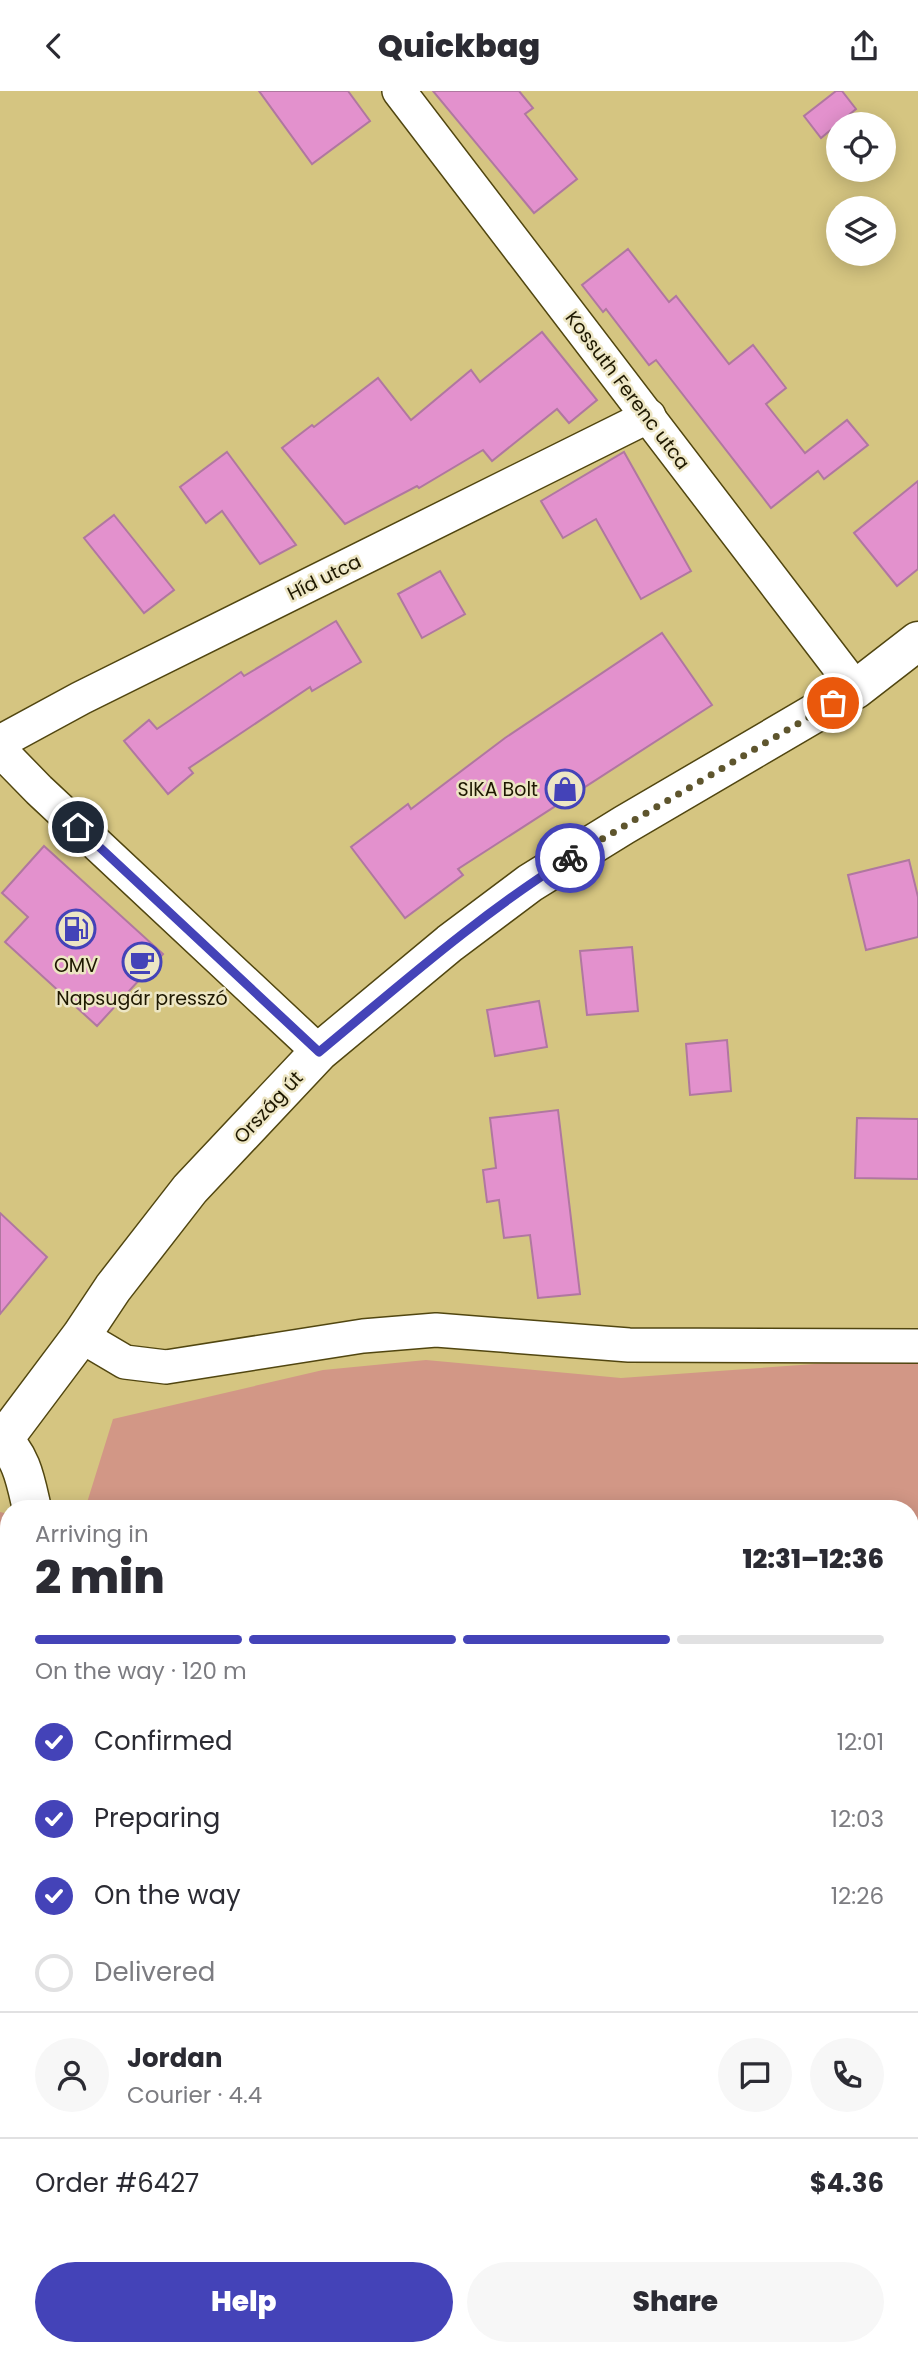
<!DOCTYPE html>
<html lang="en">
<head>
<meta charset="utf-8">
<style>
  body { margin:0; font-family:Poppins,sans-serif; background:#f7f7f7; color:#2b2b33; height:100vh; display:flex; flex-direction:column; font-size:26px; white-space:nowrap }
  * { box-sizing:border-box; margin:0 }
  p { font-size:23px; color:#7c7c81 }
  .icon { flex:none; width:38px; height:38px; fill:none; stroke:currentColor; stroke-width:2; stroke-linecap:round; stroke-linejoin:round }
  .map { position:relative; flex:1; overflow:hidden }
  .panel { position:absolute; left:0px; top:1409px; width:919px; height:856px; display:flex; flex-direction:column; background:#fff; border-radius:28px 28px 0 0; box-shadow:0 4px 18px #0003 }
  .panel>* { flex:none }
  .controls { position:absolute; left:826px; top:21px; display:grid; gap:14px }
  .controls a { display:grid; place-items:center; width:70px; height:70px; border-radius:50%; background:#fff; box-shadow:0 4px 18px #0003; font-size:35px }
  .pin { position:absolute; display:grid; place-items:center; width:60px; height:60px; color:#fff; margin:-30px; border:4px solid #fff; border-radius:50%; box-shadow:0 2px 7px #0007 }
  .courier { position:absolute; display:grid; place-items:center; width:70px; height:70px; margin:-35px; border:5px solid #4443b8; border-radius:50%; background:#fff; color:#222; box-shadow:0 2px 9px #0007 }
  .head em { font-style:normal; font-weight:800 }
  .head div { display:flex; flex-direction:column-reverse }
  .head { display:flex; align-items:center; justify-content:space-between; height:119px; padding:0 35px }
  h1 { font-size:46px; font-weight:800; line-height:52px }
  .bar { display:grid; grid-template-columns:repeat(4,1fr); gap:10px 7px; align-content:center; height:84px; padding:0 35px }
  .bar i { height:9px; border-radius:5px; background:#e1e1e2 }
  .bar .current { background:#4443b8 }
  .bar p { grid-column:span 4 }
  .line { display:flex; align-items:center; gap:18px; padding:0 35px; border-top:2px solid #e1e1e2 }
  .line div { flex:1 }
  .round { display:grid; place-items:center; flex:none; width:74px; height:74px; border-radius:37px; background:#f7f7f7 }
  ol { padding:0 35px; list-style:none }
  li { display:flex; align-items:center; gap:21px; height:77px }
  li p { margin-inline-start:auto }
  li .icon { padding:7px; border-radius:50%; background:#4443b8; color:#fff; stroke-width:4 }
  li:last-child { color:#7c7c81 }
  li i { width:38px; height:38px; border:4px solid #e1e1e2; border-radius:50% }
  .primary-button { display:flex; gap:14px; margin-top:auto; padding:14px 35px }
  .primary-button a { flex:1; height:80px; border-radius:42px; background:#4443b8; color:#fff; font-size:28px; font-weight:800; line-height:80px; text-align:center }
  .primary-button a+a { background:#f7f7f7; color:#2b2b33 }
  header { display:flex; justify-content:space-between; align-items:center; height:91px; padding:0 35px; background:#fff; font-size:32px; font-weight:800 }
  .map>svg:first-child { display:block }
  .green { fill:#d29786 }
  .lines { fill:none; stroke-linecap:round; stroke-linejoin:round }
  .stream { stroke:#bca63d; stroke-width:10 }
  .building { fill:#e391cd; stroke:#b077a0; stroke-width:2 }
  .street-casing { stroke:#514610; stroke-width:36 }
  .secondary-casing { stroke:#514610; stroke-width:41 }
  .street { stroke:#fff; stroke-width:33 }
  .secondary { stroke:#fff; stroke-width:38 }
  .done { stroke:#5e552d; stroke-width:7; stroke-dasharray:0 12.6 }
  .route { stroke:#4443b8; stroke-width:9 }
  .labels { text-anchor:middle; stroke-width:5; stroke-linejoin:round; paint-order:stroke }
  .street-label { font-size:19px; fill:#1e1800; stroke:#ede6c4 }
  .poi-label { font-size:19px; fill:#1e1800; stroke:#ede6c4 }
</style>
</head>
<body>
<header><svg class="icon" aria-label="back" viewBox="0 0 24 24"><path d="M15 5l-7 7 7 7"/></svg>Quickbag<svg class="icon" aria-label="share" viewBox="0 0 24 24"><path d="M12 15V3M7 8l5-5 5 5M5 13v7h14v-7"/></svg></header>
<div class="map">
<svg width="918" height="2264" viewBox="0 0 918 2264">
  <rect width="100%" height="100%" fill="#d5c581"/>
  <g class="green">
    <path d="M426,1269L621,1287L870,1269L918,1272V1672H910V1418H85L113,1328L323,1279Z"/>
    <path d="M0,1421L9,1423V1899L0,1880Z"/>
    <path d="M127,2256H890L903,2264H230Z"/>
  </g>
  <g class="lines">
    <g class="stream">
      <path d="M0,1655L9,1663"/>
      <path d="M692,2256L695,2264"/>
    </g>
  </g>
  <g class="building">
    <path d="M259,0H348L370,30L312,73Z"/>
    <path d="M433,0H519L533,17L525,23L577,88L534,122Z"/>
    <path d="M836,0H842L856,18L821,47L804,25Z"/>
    <path d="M628,158L669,211L676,205L729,273L753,254L786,297L766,313L805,362L847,329L868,354L824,388L818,380L771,417L656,269L649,274L606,218L603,221L582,194Z"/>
    <path d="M542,241L597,309L569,332L557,318L492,370L483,359L419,397L417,395L345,433L282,357L312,334L314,336L378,287L411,329L471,279L480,291Z"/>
    <path d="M227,361L296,454L260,473L222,420L206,432L180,396Z"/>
    <path d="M624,361L691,480L641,508L596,428L563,447L541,410Z"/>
    <path d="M918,390V478L897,495L854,442Z"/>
    <path d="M114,424L174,499L144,522L84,447Z"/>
    <path d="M440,480L465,523L422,547L398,503Z"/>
    <path d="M336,530L361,571L312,600L310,596L189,677L193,682L168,703L124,650L149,629L157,638L241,581L244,585Z"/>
    <path d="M662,542L712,614L458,778L463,784L405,827L351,756L408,713L411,718L505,647Z"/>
    <path d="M44,755L163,863L97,935L5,851L28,826L2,802Z"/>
    <path d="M909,769L918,806V846L866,859L848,784Z"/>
    <path d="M632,856L638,920L587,924L580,860Z"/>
    <path d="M539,910L547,956L495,965L487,919Z"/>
    <path d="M727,949L731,1000L690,1004L686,953Z"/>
    <path d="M558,1019L580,1203L538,1207L530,1144L504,1147L499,1109L487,1111L483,1079L496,1077L490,1027Z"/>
    <path d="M857,1027L918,1028V1088L855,1087Z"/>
    <path d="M0,1122L47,1166L0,1223Z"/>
  </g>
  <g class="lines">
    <defs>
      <g id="street">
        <path d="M399,0L856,598"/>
        <path d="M0,651L81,607L649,325"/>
        <path d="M0,659L39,699L319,961"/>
        <path d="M81,1245L125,1271L166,1276L363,1245L436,1239L629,1254L918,1255"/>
        <path d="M0,1908L9,1924"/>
        <path d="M0,1959L9,1975"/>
        <path d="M910,2239L918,2243"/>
        <path d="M61,2256V2264"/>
      </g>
      <g id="secondary">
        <path d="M0,1347C22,1364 26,1392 32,1418"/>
        <path d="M3,1349L81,1245L113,1197L190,1098L319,961L450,852L530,792L624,734L856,598L918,550"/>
        <path d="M0,1552L9,1550"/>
      </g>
    </defs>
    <use href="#street" class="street-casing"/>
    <use href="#secondary" class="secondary-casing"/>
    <use href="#street" class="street"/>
    <use href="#secondary" class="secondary"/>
  </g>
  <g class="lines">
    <path class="done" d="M570,767L833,612"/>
    <path class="route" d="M78,736L319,961C400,894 480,823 570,767"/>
  </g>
  <defs>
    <symbol id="shop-ring" viewBox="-11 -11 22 22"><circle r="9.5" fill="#ede6c4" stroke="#4443b8" stroke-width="1.5"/><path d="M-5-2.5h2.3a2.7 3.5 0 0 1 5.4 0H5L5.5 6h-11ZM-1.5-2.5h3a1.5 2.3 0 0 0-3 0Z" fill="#4443b8"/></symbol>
    <symbol id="fuel-ring" viewBox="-11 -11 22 22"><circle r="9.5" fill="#ede6c4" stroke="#4443b8" stroke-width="1.5"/><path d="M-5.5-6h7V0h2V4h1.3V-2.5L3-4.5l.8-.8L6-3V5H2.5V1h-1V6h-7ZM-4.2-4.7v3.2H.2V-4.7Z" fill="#4443b8"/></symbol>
    <symbol id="cafe-ring" viewBox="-11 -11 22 22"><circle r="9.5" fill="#ede6c4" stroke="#4443b8" stroke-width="1.5"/><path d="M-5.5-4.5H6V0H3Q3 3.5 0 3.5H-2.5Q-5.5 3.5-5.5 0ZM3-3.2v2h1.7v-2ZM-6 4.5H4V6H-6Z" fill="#4443b8"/></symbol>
  </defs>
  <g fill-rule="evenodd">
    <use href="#shop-ring" x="543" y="676" width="44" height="44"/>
    <use href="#fuel-ring" x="54" y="816" width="44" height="44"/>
    <use href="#cafe-ring" x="120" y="849" width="44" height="44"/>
  </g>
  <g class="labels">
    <g class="street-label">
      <text transform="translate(628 299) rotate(53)" y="7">Kossuth Ferenc utca</text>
      <text transform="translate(324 486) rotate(-26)" y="7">Híd utca</text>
      <text transform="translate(268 1016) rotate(-47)" y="7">Ország út</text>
    </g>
    <g class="poi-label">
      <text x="538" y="705" text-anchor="end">SIKA Bolt</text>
      <text x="76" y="881">OMV</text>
      <text x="142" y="914">Napsugár presszó</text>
    </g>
  </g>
</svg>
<div class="controls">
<a><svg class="icon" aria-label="locate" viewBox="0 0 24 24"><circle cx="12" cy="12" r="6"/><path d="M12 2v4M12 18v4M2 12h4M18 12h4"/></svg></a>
<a><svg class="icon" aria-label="layers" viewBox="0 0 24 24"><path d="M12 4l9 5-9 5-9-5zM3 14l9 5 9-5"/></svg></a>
</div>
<div class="pin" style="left:833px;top:612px;background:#ea580c"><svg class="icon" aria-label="bag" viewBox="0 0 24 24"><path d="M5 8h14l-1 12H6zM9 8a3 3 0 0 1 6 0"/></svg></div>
<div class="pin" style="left:78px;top:736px;background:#1f2937"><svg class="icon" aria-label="home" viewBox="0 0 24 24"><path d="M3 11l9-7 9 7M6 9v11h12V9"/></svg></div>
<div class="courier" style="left:570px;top:767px"><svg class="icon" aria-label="bike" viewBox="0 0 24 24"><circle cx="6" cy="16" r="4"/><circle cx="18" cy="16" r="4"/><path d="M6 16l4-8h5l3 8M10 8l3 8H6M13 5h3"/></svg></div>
<section class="panel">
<div class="head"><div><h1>2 min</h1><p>Arriving in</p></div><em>12:31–12:36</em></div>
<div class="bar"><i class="current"></i><i class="current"></i><i class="current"></i><i></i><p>On the way · 120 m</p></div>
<ol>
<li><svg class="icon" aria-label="check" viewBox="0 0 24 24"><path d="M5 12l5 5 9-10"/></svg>Confirmed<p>12:01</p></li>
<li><svg class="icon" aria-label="check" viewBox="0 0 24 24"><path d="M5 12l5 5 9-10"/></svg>Preparing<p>12:03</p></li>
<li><svg class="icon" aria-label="check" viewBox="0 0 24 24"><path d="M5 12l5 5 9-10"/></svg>On the way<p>12:26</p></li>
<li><i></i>Delivered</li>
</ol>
<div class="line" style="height:126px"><a class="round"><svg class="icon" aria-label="person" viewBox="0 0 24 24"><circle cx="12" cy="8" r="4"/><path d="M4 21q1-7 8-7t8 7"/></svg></a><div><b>Jordan</b><p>Courier · 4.4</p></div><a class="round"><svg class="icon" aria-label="chat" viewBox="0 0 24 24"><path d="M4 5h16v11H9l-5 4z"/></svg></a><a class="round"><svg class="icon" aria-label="phone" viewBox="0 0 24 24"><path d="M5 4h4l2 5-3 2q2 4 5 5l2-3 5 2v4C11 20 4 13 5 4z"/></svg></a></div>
<div class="line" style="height:91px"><div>Order #6427</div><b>$4.36</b></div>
<div class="primary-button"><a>Help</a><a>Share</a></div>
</section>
</div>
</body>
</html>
